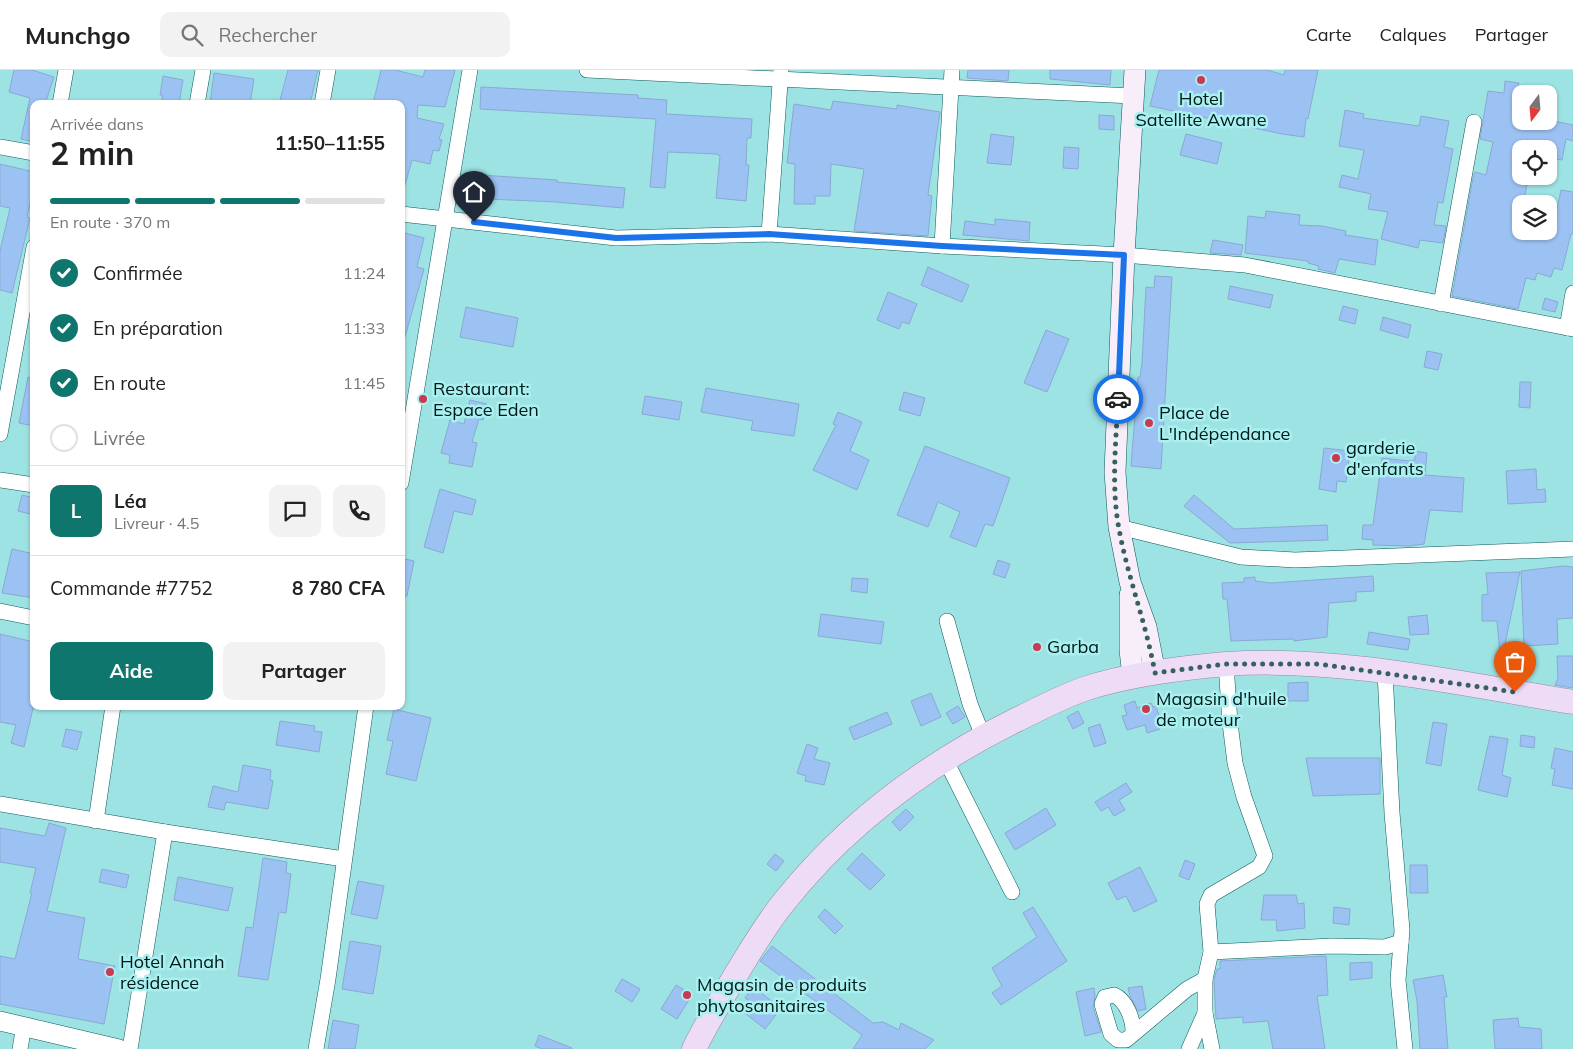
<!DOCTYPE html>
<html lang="fr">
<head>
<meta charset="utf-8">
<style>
  body { margin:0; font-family:Mulish,sans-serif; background:#f2f2f2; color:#222; height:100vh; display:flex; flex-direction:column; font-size:19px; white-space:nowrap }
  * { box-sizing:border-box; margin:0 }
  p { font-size:16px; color:#767676 }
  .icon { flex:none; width:28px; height:28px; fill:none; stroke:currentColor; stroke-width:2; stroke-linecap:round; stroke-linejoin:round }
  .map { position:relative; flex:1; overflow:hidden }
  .sheet { position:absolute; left:30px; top:30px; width:375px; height:610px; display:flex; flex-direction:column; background:#fff; border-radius:10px; box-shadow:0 1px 4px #0004 }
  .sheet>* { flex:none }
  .needle { width:32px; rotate:196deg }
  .controls { position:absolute; left:1512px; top:15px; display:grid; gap:10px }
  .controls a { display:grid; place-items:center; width:45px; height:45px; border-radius:10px; background:#fff; box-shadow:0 1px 4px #0004; font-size:25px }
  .pin { position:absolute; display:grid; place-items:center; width:42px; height:42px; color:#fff; margin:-51px -21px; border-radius:50% 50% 50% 0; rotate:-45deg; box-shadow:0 0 5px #0007 }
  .pin .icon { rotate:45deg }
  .courier { position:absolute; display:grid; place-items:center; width:50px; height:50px; margin:-25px; border:4px solid #1a73e8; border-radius:50%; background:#fff; color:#222; box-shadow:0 1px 6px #0007 }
  .headline em { font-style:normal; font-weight:700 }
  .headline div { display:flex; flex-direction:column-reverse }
  .headline { display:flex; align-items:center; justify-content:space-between; height:85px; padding:0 20px }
  h1 { font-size:32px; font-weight:700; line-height:38px }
  .bar { display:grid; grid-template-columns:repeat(4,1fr); gap:8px 5px; align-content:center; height:60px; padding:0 20px }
  .bar i { height:6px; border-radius:4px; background:#e0e0e0 }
  .bar .current { background:#0f766e }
  .bar p { grid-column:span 4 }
  .line { display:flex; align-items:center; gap:12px; padding:0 20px; border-top:1px solid #e0e0e0 }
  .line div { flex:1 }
  .round { display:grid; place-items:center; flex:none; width:52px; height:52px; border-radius:10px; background:#f2f2f2 }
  ol { padding:0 20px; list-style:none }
  li { display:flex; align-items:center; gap:15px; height:55px }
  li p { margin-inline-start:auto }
  li .icon { padding:5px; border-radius:50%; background:#0f766e; color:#fff; stroke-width:4 }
  li:last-child { color:#767676 }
  li i { width:28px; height:28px; border:2px solid #e0e0e0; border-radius:50% }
  .button { display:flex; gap:10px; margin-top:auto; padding:10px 20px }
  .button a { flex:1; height:58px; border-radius:10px; background:#0f766e; color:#fff; font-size:20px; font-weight:700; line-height:58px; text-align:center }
  .button a+a { background:#f2f2f2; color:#222 }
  header { display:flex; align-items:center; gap:30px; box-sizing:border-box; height:70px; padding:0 25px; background:#fff; border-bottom:1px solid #e0e0e0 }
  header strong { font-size:24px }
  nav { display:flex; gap:28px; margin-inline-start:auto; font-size:18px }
  .search { width:350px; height:45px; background:#f2f2f2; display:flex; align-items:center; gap:12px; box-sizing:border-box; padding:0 18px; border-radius:10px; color:#767676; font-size:19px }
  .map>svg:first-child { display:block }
  .building { fill:#9cc2f4; stroke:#8aa9d2 }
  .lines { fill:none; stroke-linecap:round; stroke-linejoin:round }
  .minor-casing { stroke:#0b5a5b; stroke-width:16 }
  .tertiary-casing { stroke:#0b5a5b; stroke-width:20 }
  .secondary-casing { stroke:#0b5a5b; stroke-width:22 }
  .primary-casing { stroke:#9489a5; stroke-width:25 }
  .minor { stroke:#fff; stroke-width:15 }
  .tertiary { stroke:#fff; stroke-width:19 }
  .secondary { stroke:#f7eefa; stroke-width:21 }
  .primary { stroke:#eedcf6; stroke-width:24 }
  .done { stroke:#376060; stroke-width:5; stroke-dasharray:0 9 }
  .route { stroke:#1a73e8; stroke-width:6 }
  .poi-dot { fill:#c93952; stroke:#aaf0f0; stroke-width:2 }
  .labels { text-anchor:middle; stroke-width:5; stroke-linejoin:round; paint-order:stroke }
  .poi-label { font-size:18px; fill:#001919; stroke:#aaf0f0; text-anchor:start }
</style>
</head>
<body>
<header>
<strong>Munchgo</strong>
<div class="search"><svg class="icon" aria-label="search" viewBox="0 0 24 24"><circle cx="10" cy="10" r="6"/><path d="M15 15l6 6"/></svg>Rechercher</div>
<nav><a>Carte</a><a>Calques</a><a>Partager</a></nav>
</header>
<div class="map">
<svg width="1573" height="979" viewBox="0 0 1573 979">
  <rect width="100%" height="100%" fill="#9de3e3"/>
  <g class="building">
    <path d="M14,0H32L54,7L45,34H34V72L21,69L30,28L9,22Z"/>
    <path d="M288,0H318L310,34H279Z"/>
    <path d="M381,0H395L423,7L425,0H455L445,37L418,35L417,48L444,54L439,69L442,70L439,81L433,80L430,94L412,90L405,115H401V34H373Z"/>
    <path d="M968,0H1009L1008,11L967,8Z"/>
    <path d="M1050,0H1111L1110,15L1050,9Z"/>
    <path d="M1159,0H1267L1284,5L1285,0H1318L1308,49L1306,48L1304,67L1282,64L1150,36Z"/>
    <path d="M214,3L254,9L250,34H210Z"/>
    <path d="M163,6L183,10L179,34H161L163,25H160Z"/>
    <path d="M1505,11L1519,13L1518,17L1521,18V51L1549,50L1573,55V71L1566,69L1562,90L1549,88V79H1521V114L1527,115L1523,134H1521L1519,161H1549V157H1553L1561,120L1573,122V164H1571L1562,200L1554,198L1551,207L1537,203L1535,210L1526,208L1518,239L1452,226L1473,108L1475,102L1486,105L1493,72L1480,69L1488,21L1504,23Z"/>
    <path d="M481,17L638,25V28L667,30L666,44L752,49L751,68H747L746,95H749L746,131L716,128L720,86L716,84L668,82L665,118L650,117L656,49L480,39Z"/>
    <path d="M833,31L897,39V35L940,42L928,125L932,126L928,166L854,161L864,99L831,94L830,126H815V134H794L795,94L787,93L794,34L831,40Z"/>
    <path d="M1345,40L1364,44L1363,48L1419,56L1421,46L1449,51L1444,77L1453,79L1443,133L1438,132L1434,155L1446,156L1443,173L1420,170L1418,178L1381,169L1388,142L1368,139L1371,124L1339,117L1342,105L1358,109L1364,80L1339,76Z"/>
    <path d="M1099,45L1114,46V60L1099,59Z"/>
    <path d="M991,64L1014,67L1011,95L987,93Z"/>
    <path d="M1186,64L1222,73L1217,94L1180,85Z"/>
    <path d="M1064,77L1079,78L1078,99L1063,98Z"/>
    <path d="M0,94L34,102V118L27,147L30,148L12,223L0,220V181L10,138L0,136Z"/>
    <path d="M465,104L557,110V112L625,118L623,138L556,132L464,128Z"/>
    <path d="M1266,141L1300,145L1299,155L1322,156L1346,161L1345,165L1378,170L1375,195L1339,189L1335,203L1318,199L1319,196L1308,193V191L1245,183L1248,146L1265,148Z"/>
    <path d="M995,149L1030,152L1029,171L963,165L965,151L995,155Z"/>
    <path d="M401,162L424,168L417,197L424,199L405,267H401Z"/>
    <path d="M1213,170L1243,175L1241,185L1210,183Z"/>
    <path d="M928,197L969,215L962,232L921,215Z"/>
    <path d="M1155,206L1172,207L1161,399L1131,396L1138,307H1140L1142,293L1146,217L1154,218Z"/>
    <path d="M1230,216L1273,225L1270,238L1228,229Z"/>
    <path d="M888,222L917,234L909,254L902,252L899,259L877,250Z"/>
    <path d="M1545,228L1558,232L1555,242L1542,239Z"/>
    <path d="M1343,236L1358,240L1355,254L1339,250Z"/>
    <path d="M466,237L518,248L513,277L460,267Z"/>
    <path d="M1383,247L1411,255L1408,268L1380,260Z"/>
    <path d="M1046,260L1069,269L1047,322L1024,313Z"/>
    <path d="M1427,281L1442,284L1438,300L1424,297Z"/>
    <path d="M28,307L34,308V356L19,353Z"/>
    <path d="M1520,312H1531L1530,338L1519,337Z"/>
    <path d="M706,318L799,334L794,366L751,360L753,351L701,342Z"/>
    <path d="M904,322L925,328L920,346L899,340Z"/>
    <path d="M645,326L682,332L679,350L642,344Z"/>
    <path d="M470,330L487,334L483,350L479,349L472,372L477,373L472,397L449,393L450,385L441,383L450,350L464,354Z"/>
    <path d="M838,342L862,352L850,381L869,390L857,420L813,400L836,355L833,354Z"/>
    <path d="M925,376L1010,408L993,456L985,454L976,477L950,467L960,442L938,432L928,457L897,445Z"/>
    <path d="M1324,378L1350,381L1346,412L1337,411L1336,422L1319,419Z"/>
    <path d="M1415,381L1427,383L1425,405L1464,408L1462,442L1430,440L1424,474L1409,476L1373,475V470L1362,469L1363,455H1373L1382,388L1409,391L1415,390Z"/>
    <path d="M1536,399L1537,420L1545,419L1546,432L1508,434L1506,401Z"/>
    <path d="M440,419L476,430L472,445L454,441L443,483L424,477Z"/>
    <path d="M22,425L34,428V445L18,441Z"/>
    <path d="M1194,425L1234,459L1327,455L1328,470L1230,473L1184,436Z"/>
    <path d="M12,479L34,484V528L2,523Z"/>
    <path d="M401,488L414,491L407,526L401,525Z"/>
    <path d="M998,490L1010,494L1005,508L993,504Z"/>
    <path d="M1563,496L1573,497V548L1557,549L1558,574L1524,576L1521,501Z"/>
    <path d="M1520,502L1503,584H1500L1497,551H1482V525L1488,524L1486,503Z"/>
    <path d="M1373,506L1374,521L1356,522V531L1329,533L1327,567L1294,571V569L1231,571L1227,529H1223L1222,513L1244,512V508L1255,507V511L1271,513Z"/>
    <path d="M852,508L868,509L867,523L851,521Z"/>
    <path d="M821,544L884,552L881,574L818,566Z"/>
    <path d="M1427,545L1429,564L1410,565L1408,547Z"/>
    <path d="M1369,562L1410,569L1408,580L1367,574Z"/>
    <path d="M0,564L34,572V634L24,677L11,673L16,655L0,652Z"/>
    <path d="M1557,586H1573V618L1555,615L1558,608Z"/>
    <path d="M1308,612V631H1288V613Z"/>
    <path d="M931,623L941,647L921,656L911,631Z"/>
    <path d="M1135,631L1137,638L1151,633L1153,637L1156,636L1160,649L1158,650L1160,659L1147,663L1145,655L1127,660L1122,646L1127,645L1124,635Z"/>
    <path d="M958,636L965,647L953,654L946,643Z"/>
    <path d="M394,639L431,648L416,711L386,704L393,671L387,670Z"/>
    <path d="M1078,641L1084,653L1073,659L1067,647Z"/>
    <path d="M887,642L892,654L854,670L849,658Z"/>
    <path d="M280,651L315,656L314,661L322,662L319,682L276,675Z"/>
    <path d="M1433,652L1447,654L1441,696L1426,693Z"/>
    <path d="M1100,654L1106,673L1094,677L1088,658Z"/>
    <path d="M66,659L82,662L77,680L62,676Z"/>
    <path d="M1521,665L1535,667L1534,678L1520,676Z"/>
    <path d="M1490,666L1508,669L1502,705L1511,708L1507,727L1478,720Z"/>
    <path d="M807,674L818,678L814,689L830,693L824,715L805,711L806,706L797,703Z"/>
    <path d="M1555,678L1573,682V719L1552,715L1555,699L1551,698Z"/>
    <path d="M1306,688H1380V724L1313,726Z"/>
    <path d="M243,695L271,700L270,710L273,711L268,739L226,732L224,740L208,737L213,716L238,722Z"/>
    <path d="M1126,713L1132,722L1119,730L1125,740L1114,746L1108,737L1101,741L1095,732Z"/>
    <path d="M1046,738L1056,755L1015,780L1005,763Z"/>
    <path d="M906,739L914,747L900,761L892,752Z"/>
    <path d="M49,753L66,758L47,841L85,848L78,889L115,896L104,954L0,934V886L15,889L32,823H30L36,798L0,792V758L45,766Z"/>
    <path d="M862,783L885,805L870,820L847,799Z"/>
    <path d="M775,784L784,791L776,801L767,794Z"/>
    <path d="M263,788L287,792L286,803L291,804L286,843L279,842L268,910L238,906L246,857L253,858Z"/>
    <path d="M1185,790L1195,794L1189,810L1179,806Z"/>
    <path d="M1410,795H1427L1428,823H1410Z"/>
    <path d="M1140,797L1157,831L1134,842L1126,826L1117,830L1108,813Z"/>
    <path d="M102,799L129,805L126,818L99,812Z"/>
    <path d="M178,807L233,818L228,841L174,830Z"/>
    <path d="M358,811L384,816L377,849L351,844Z"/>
    <path d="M1264,825H1296L1298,834L1304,833L1305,858L1277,861L1276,850H1261Z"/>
    <path d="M1033,837L1067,891L1001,935L992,923L1002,916L992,898L1037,867L1023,843Z"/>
    <path d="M1334,837L1350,839L1349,855L1333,853Z"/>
    <path d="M825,839L843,856L835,864L818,847Z"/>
    <path d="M350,871L381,876L373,924L342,919Z"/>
    <path d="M772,876L873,953L883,952L899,960L901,953L934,970L925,979H853L862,965L760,891Z"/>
    <path d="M1326,886L1328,925L1317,926L1325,979H1273L1268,951L1243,953V947L1216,949L1214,910L1217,899H1220V891Z"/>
    <path d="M1372,892V908L1350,910V893Z"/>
    <path d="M1443,905L1447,927H1444L1448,979H1420L1417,931L1413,910Z"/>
    <path d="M622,909L640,919L632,932L615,921Z"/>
    <path d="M676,915L692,925L677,949L661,939Z"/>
    <path d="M1142,916L1146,939L1138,941L1130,926L1128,918Z"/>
    <path d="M753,917L781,938L765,959L741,940L748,930L745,928Z"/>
    <path d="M1094,918L1095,926L1093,937L1101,962L1085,966L1076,922Z"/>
    <path d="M1518,948L1519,957L1541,959L1542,979H1495L1493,950Z"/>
    <path d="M333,950L359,955L355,979H328Z"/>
    <path d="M539,965L572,978V979H542L535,976Z"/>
  </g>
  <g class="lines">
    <defs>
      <g id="minor">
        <path d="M587,0L1133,26"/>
        <path d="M60,34L66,0"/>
        <path d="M197,34L203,0"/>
        <path d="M322,34L328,0"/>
        <path d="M0,77L34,83"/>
        <path d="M401,144L616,168L769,164L942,176L1124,185L1245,195L1573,259"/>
        <path d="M769,164L781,0"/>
        <path d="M942,176L952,0"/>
        <path d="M1441,234L1474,52"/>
        <path d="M1567,258L1573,223"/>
        <path d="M0,364L34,177"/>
        <path d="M0,410L34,415"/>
        <path d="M401,413L470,0"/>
        <path d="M1119,457L1241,487L1295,490L1573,479"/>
        <path d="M0,541L34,548"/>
        <path d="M947,551L970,634L983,666"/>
        <path d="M1385,602L1392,743L1402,860L1398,910L1405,979"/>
        <path d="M945,689L1012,822"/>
        <path d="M0,734L165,762L344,789"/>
        <path d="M96,751L113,636"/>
        <path d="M1211,882L1332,876L1385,877L1401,872"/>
        <path d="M1133,964C1134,950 1126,930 1114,925L1105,927L1102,934L1111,964L1118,970H1126L1187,919L1205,909"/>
        <path d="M20,979L24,955"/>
        <path d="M130,979L165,762"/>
        <path d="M316,979L328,909L366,636"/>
        <path d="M1189,979L1205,943"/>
        <path d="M1212,979L1205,943V909L1211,882L1207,834L1211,825L1259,797L1265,786L1244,727L1235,693L1230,653L1226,594"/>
      </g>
      <path id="tertiary" d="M0,951L119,979"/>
      <g id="secondary">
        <path d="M1135,0L1124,185L1115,402L1119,457L1130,512L1146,557L1155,603"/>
        <path d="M1130,525V580L1133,606"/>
      </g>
      <path id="primary" d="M694,979C706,954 721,930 735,906C750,882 765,855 784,832C846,754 927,694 1016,650C1039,639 1063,626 1087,618C1131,604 1180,598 1226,594C1339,586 1461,614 1573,632"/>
    </defs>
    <use href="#minor" class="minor-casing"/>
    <use href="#tertiary" class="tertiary-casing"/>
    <use href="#secondary" class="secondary-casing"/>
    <use href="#primary" class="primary-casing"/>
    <use href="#minor" class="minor"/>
    <use href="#tertiary" class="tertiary"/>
    <use href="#secondary" class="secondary"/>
    <use href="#primary" class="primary"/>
  </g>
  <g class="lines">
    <path class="done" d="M1118,329C1116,372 1111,417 1119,459C1128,508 1146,553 1155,603L1226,594H1319L1515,622"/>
    <path class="route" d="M474,152L616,168L769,164L942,176L1124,185L1118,329"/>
  </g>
  <g class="poi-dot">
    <circle cx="1201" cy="10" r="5"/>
    <circle cx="423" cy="329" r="5"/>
    <circle cx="1149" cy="353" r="5"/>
    <circle cx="1336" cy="388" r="5"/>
    <circle cx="1037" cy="577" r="5"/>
    <circle cx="1146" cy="639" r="5"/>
    <circle cx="110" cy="902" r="5"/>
    <circle cx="687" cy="925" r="5"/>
  </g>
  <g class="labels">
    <g class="poi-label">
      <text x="1201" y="35" text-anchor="middle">Hotel<tspan x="1201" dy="21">Satellite Awane</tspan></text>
      <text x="433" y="325">Restaurant:<tspan x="433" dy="21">Espace Eden</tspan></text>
      <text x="1159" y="349">Place de<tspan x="1159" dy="21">L'Indépendance</tspan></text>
      <text x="1346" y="384">garderie<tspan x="1346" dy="21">d'enfants</tspan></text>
      <text x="1047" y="583">Garba</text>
      <text x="1156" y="635">Magasin d'huile<tspan x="1156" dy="21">de moteur</tspan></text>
      <text x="120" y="898">Hotel Annah<tspan x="120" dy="21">résidence</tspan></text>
      <text x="697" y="921">Magasin de produits<tspan x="697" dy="21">phytosanitaires</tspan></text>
    </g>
  </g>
</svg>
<div class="controls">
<a><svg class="needle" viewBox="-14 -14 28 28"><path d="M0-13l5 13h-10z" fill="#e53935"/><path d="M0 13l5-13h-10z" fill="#767676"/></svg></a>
<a><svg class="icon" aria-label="locate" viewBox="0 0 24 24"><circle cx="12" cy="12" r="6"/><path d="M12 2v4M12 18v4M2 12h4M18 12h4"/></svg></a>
<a><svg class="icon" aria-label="layers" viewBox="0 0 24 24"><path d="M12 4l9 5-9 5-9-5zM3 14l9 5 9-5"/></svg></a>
</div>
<div class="pin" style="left:1515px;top:622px;background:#ea580c"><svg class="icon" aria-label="bag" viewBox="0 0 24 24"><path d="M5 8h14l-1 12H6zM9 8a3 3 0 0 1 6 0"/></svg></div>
<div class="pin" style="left:474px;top:152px;background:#1f2937"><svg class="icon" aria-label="home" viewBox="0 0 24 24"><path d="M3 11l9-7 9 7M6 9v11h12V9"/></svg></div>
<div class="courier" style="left:1118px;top:329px"><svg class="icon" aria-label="car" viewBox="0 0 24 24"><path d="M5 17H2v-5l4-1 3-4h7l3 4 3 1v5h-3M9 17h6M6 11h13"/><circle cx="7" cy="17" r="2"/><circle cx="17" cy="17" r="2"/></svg></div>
<section class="sheet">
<div class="headline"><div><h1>2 min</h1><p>Arrivée dans</p></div><em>11:50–11:55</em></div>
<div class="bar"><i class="current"></i><i class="current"></i><i class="current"></i><i></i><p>En route · 370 m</p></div>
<ol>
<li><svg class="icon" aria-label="check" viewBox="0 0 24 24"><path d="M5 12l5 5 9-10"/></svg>Confirmée<p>11:24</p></li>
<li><svg class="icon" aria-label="check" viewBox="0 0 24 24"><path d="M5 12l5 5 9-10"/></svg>En préparation<p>11:33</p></li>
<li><svg class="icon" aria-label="check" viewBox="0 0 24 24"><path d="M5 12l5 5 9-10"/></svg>En route<p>11:45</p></li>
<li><i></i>Livrée</li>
</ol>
<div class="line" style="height:90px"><b class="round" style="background:#0f766e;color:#fff">L</b><div><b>Léa</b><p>Livreur · 4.5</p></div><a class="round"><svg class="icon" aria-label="chat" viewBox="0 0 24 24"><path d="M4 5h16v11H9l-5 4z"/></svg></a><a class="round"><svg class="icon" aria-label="phone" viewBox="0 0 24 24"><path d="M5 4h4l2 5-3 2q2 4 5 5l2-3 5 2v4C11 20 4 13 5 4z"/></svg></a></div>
<div class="line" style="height:65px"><div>Commande #7752</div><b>8 780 CFA</b></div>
<div class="button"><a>Aide</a><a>Partager</a></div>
</section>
</div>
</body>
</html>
